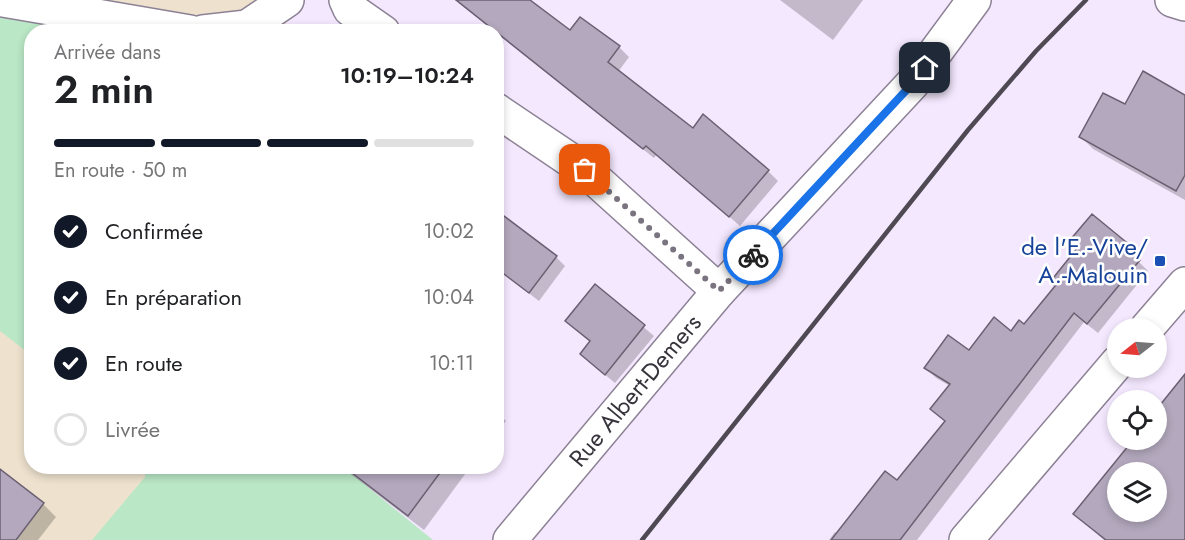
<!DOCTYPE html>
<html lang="fr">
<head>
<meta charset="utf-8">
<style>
  body { margin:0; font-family:Jost,sans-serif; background:#f2f2f2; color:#202124; height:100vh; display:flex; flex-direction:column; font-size:22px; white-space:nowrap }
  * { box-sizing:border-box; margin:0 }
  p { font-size:20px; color:#757577 }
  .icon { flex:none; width:33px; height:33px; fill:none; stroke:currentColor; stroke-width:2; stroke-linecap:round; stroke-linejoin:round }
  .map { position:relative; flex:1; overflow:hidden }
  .side { position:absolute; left:24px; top:24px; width:480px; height:450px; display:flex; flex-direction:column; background:#fff; border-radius:24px; box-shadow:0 3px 9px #0003 }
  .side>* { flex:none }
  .needle { width:39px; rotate:253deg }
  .fabs { position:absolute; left:1107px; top:318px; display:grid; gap:12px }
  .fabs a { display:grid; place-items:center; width:60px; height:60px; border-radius:50%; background:#fff; box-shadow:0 3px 9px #0003; font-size:30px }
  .pin { position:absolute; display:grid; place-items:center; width:51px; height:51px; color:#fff; margin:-26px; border-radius:12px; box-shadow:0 3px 9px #0006 }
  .courier { position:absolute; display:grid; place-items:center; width:60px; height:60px; margin:-30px; border:4px solid #1a73e8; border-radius:50%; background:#fff; color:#222; box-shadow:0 2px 8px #0007 }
  .summary em { font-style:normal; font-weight:600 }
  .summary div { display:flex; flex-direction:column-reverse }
  .summary { display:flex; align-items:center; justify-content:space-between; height:102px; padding:0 30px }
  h1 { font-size:39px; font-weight:600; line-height:45px }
  .bar { display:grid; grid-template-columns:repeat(4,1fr); gap:9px 6px; align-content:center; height:72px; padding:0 30px }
  .bar i { height:8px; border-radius:4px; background:#e0e0e0 }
  .bar .selected { background:#111827 }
  .bar p { grid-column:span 4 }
  ol { padding:0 30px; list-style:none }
  li { display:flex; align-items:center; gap:18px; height:66px }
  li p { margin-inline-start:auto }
  li .icon { padding:6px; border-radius:50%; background:#111827; color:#fff; stroke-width:4 }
  li:last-child { color:#757577 }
  li i { width:33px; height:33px; border:3px solid #e0e0e0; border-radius:50% }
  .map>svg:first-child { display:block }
  .education { fill:#eee2ce }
  .green { fill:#bae7c6 }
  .shadow { fill:#0003; fill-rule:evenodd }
  .building { fill:#b3a8bd; stroke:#6a6072; stroke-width:1.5; fill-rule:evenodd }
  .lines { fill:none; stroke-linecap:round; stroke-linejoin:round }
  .minor-casing { stroke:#8c8195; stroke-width:36 }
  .major-casing { stroke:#8c8195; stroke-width:36 }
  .minor { stroke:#fff; stroke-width:33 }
  .major { stroke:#fff; stroke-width:33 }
  .rail { stroke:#4e4953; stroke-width:4.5 }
  .done { stroke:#7a7380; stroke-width:6; stroke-dasharray:0 10.8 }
  .route { stroke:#1a73e8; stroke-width:8 }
  .transit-dot { fill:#1a4fb4; stroke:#fff; stroke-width:2 }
  .labels { text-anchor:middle; stroke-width:5; stroke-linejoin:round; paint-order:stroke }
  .transit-label { font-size:24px; fill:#164399; stroke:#fff; text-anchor:end }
  .street-label { font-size:24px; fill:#38343c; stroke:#fff }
</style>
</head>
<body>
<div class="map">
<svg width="1185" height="540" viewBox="0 0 1185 540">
  <rect width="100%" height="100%" fill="#f4e8fe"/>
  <path class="education" d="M0,0H296L283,31L32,32V466L190,467L129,540H0Z"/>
  <g class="green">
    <path d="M0,16L73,31L32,32L31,355L0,331Z"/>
    <path d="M145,467H343L433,540H92L145,477Z"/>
  </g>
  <g class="shadow">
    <path d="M455,0H528L570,33L619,47L629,57L618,72L693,130L768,171L778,181L740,226L657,154L654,158Z"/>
    <path d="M780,0H863L833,40Z"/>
    <path d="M1185,96V200L1093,149L1080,136L1125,106Z"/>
    <path d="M1092,216L1130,248L1140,257L1137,260L1148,271L1098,333L1084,322L917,540H829L835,532L837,534L897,482L946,422L932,409L950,386L936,378L926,368L969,352L1024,326L1057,287L1079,247Z"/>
    <path d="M556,257L565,266L539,301L496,268Z"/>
    <path d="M595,286L654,336L615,383L591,363V342L567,321Z"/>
    <path d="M1185,376V540H1104L1075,514L1135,440H1156ZM1118,472H1156V512H1118Z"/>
    <path d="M496,411L506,421L496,433Z"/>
    <path d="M340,466H471L424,530Z"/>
    <path d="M0,471L43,504L56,517L38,540H0Z"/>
  </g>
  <g class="building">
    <path d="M456,0H530L570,30L580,17L620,46L608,62L693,128L703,114L769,170L729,217L646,146L643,149Z"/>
    <path d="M1143,71L1185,95V175L1176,191L1079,137L1103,93L1125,104Z"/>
    <path d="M496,210L557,256L529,293L496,268Z"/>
    <path d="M1092,214L1131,246L1128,250L1140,260L1087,324L1074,313L900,540H831L885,471L897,480L945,421L930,409L950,384L924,368L948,335L969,350L994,317L1011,331L1019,320L1024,324L1055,286L1050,282L1078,247L1070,240Z"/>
    <path d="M595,284L645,325L605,375L580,354L590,341L565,321Z"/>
    <path d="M1185,374V540H1106L1073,514L1133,440H1156V410ZM1118,472H1156V512H1118Z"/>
    <path d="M343,466H445L408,516Z"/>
    <path d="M0,469L44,503L16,540H0Z"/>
  </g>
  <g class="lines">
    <defs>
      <g id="minor">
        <path d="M3,0L190,32"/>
        <path d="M346,0L350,9L383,32"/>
        <path d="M203,32L247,27L287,0"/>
        <path d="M496,110L585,170L719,291"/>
        <path d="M1147,328L1185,284"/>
        <path id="s1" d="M510,540L719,291L912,84L974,0"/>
        <path d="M966,540L1118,362"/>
      </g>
      <path id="major" d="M1172,0L1185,4"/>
    </defs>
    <use href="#minor" class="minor-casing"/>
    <use href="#major" class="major-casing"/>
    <use href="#minor" class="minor"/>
    <use href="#major" class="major"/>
    <path class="rail" d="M642,540L968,130L1036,51L1086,0"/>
  </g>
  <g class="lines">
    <path class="done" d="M585,170L719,291L753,255"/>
    <path class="route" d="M753,255L912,84L925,68"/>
  </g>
  <rect class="transit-dot" x="1154" y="255" width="12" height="12" rx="3"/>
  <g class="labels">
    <g class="transit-label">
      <text x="1148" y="255">de l'E.-Vive/<tspan x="1148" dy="28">A.-Malouin</tspan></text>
    </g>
    <g class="street-label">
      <text dy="8" stroke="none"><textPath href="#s1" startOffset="195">Rue Albert-Demers</textPath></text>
    </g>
  </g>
</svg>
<div class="fabs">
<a><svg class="needle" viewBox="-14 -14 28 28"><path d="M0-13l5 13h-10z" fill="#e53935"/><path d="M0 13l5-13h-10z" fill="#757577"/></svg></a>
<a><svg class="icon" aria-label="locate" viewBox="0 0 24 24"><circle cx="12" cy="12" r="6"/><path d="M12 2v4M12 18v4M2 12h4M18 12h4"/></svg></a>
<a><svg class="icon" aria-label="layers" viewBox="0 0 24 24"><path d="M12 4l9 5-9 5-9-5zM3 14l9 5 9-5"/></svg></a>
</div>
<div class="pin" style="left:585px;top:170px;background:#ea580c"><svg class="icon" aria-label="bag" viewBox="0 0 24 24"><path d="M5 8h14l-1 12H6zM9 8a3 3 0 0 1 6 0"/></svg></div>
<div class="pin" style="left:925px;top:68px;background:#1f2937"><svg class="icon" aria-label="home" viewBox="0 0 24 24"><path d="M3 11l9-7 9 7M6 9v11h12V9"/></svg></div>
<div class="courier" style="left:753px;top:255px"><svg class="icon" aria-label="bike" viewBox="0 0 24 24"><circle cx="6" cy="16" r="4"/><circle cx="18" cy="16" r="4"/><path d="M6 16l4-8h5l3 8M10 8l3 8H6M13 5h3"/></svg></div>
<section class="side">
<div class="summary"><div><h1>2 min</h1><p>Arrivée dans</p></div><em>10:19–10:24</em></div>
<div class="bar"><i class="selected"></i><i class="selected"></i><i class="selected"></i><i></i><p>En route · 50 m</p></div>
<ol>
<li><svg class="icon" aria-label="check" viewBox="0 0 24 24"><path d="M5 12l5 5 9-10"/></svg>Confirmée<p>10:02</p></li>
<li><svg class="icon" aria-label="check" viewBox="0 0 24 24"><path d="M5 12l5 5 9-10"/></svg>En préparation<p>10:04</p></li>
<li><svg class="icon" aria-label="check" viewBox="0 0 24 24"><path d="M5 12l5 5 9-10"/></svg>En route<p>10:11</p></li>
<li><i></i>Livrée</li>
</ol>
</section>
</div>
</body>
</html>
